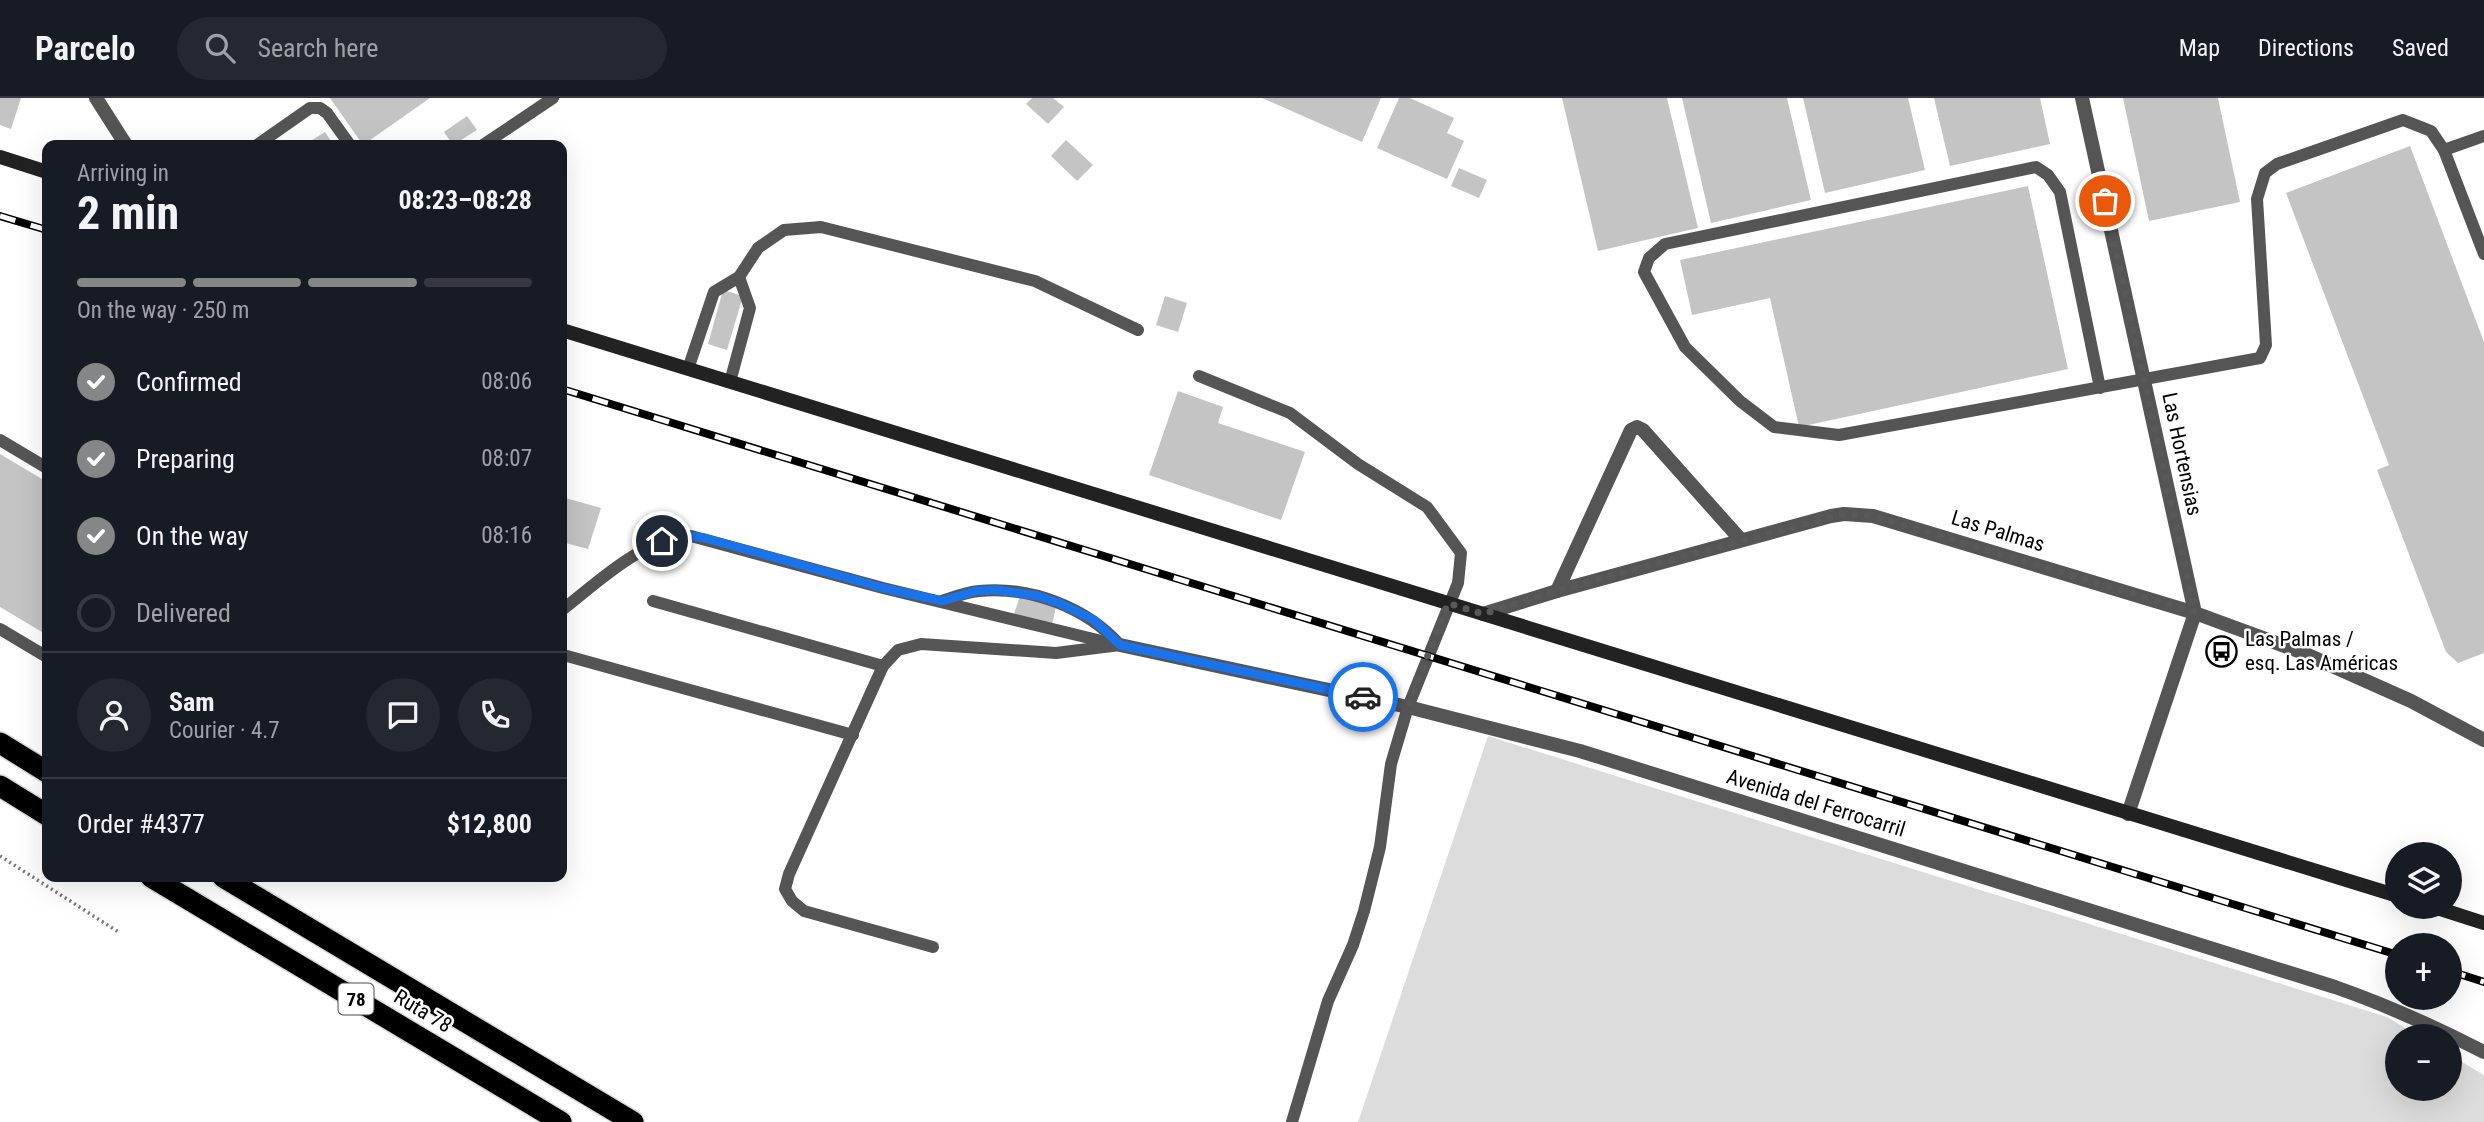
<!DOCTYPE html>
<html lang="en">
<head>
<meta charset="utf-8">
<style>
  body { margin:0; font-family:"Roboto Condensed",sans-serif; background:#242831; color:#f1f3f6; height:100vh; display:flex; flex-direction:column; font-size:26px; white-space:nowrap }
  * { box-sizing:border-box; margin:0 }
  p { font-size:23px; color:#9ea1a6 }
  .icon { flex:none; width:38px; height:38px; fill:none; stroke:currentColor; stroke-width:2; stroke-linecap:round; stroke-linejoin:round }
  .map { position:relative; flex:1; overflow:hidden }
  .sheet { position:absolute; left:42px; top:42px; width:525px; height:742px; display:flex; flex-direction:column; background:#171b24; border-radius:14px; box-shadow:0 7px 28px #0002 }
  .sheet>* { flex:none }
  .tools { position:absolute; left:2385px; top:744px; display:grid; gap:14px }
  .tools a { display:grid; place-items:center; width:77px; height:77px; border-radius:50%; background:#171b24; box-shadow:0 7px 28px #0002; font-size:35px }
  .pin { position:absolute; display:grid; place-items:center; width:60px; height:60px; color:#fff; margin:-30px; border:4px solid #fff; border-radius:50%; box-shadow:0 2px 7px #0007 }
  .courier { position:absolute; display:grid; place-items:center; width:70px; height:70px; margin:-35px; border:5px solid #1a73e8; border-radius:50%; background:#fff; color:#222; box-shadow:0 2px 9px #0007 }
  .overview em { font-style:normal; font-weight:700 }
  .overview div { display:flex; flex-direction:column-reverse }
  .overview { display:flex; align-items:center; justify-content:space-between; height:119px; padding:0 35px }
  h1 { font-size:46px; font-weight:700; line-height:52px }
  .bar { display:grid; grid-template-columns:repeat(4,1fr); gap:10px 7px; align-content:center; height:84px; padding:0 35px }
  .bar i { height:9px; border-radius:5px; background:#363941 }
  .bar .active { background:#858687 }
  .bar p { grid-column:span 4 }
  .line { display:flex; align-items:center; gap:18px; padding:0 35px; border-top:2px solid #363941 }
  .line div { flex:1 }
  .round { display:grid; place-items:center; flex:none; width:74px; height:74px; border-radius:37px; background:#242831 }
  ol { padding:0 35px; list-style:none }
  li { display:flex; align-items:center; gap:21px; height:77px }
  li p { margin-inline-start:auto }
  li .icon { padding:7px; border-radius:50%; background:#858687; color:#fff; stroke-width:4 }
  li:last-child { color:#9ea1a6 }
  li i { width:38px; height:38px; border:4px solid #363941; border-radius:50% }
  header { display:flex; align-items:center; gap:42px; box-sizing:border-box; height:98px; padding:0 35px; background:#171b24; border-bottom:2px solid #363941 }
  header strong { font-size:33px }
  nav { display:flex; gap:38px; margin-inline-start:auto; font-size:24px }
  .search { width:490px; height:63px; background:#242831; display:flex; align-items:center; gap:18px; box-sizing:border-box; padding:0 24px; border-radius:38px; color:#9ea1a6; font-size:26px }
  .map>svg:first-child { display:block }
  .green { fill:#dcdcdc }
  .building { fill:#c4c4c4 }
  .lines { fill:none; stroke-linecap:round; stroke-linejoin:round }
  .motorway-casing { stroke:#dbdbdb; stroke-width:24 }
  .path { stroke:#777; stroke-width:3.5; stroke-dasharray:2 3.5; stroke-linecap:butt }
  .service { stroke:#555; stroke-width:12 }
  .minor { stroke:#555; stroke-width:14 }
  .tertiary { stroke:#555; stroke-width:14 }
  .secondary { stroke:#222; stroke-width:14 }
  .motorway { stroke:#000; stroke-width:21 }
  .rail-casing { stroke:#000; stroke-width:8 }
  .rail { stroke:#fff; stroke-width:5; stroke-dasharray:16; stroke-linecap:butt }
  .done { stroke:#595959; stroke-width:7; stroke-dasharray:0 12.6 }
  .route { stroke:#1a73e8; stroke-width:9 }
  .labels { text-anchor:middle; stroke-width:5; stroke-linejoin:round; paint-order:stroke }
  .shield { fill:#fff; stroke:#4c4c4c; stroke-width:2 }
  .shield-label { font-size:19px; font-weight:bold; fill:#000 }
  .street-label { font-size:21px; fill:#000; stroke:#fff }
  .poi-label { font-size:21px; fill:#000; stroke:#fff; text-anchor:start }
</style>
</head>
<body>
<header>
<strong>Parcelo</strong>
<div class="search"><svg class="icon" aria-label="search" viewBox="0 0 24 24"><circle cx="10" cy="10" r="6"/><path d="M15 15l6 6"/></svg>Search here</div>
<nav><a>Map</a><a>Directions</a><a>Saved</a></nav>
</header>
<div class="map">
<svg width="2484" height="1024" viewBox="0 0 2484 1024">
  <rect width="100%" height="100%" fill="#fff"/>
  <path class="green" d="M1488,638L2387,919L2418,938H2398V990H2450V957L2484,977V1024H1358Z"/>
  <g class="building">
    <path d="M0,0H21L11,31L0,27Z"/>
    <path d="M330,0H430L363,47Z"/>
    <path d="M1032,0H1053L1064,9L1048,26L1026,6Z"/>
    <path d="M1262,0H1381L1362,44Z"/>
    <path d="M1399,0H1410L1454,20L1447,35L1464,43L1447,81L1377,50Z"/>
    <path d="M1562,0H1667L1698,130L1598,153Z"/>
    <path d="M1682,0H1787L1811,102L1711,125Z"/>
    <path d="M1803,0H1908L1925,72L1825,95Z"/>
    <path d="M1934,0H2040L2050,46L1950,68Z"/>
    <path d="M2123,0H2218L2240,104L2149,123Z"/>
    <path d="M467,18L477,32L453,47L444,34Z"/>
    <path d="M325,34L333,46L304,47Z"/>
    <path d="M1066,42L1093,67L1077,83L1051,58Z"/>
    <path d="M2410,48L2484,244V555L2458,565L2446,554L2377,372L2389,367L2286,95Z"/>
    <path d="M1459,70L1487,82L1479,100L1451,88Z"/>
    <path d="M2028,88L2068,271L1799,329L1770,200L1692,217L1680,162Z"/>
    <path d="M723,192L743,198L727,252L708,246Z"/>
    <path d="M1165,198L1187,205L1178,234L1156,227Z"/>
    <path d="M1178,293L1223,309L1218,325L1305,354L1281,422L1149,377Z"/>
    <path d="M0,356L47,384V537L0,509Z"/>
    <path d="M562,399L601,410L588,451L562,444Z"/>
    <path d="M1020,498L1056,509L1052,527L1014,516Z"/>
  </g>
  <g class="lines">
    <defs>
      <g id="motorway">
        <path d="M0,645L47,674"/>
        <path d="M0,688L47,717"/>
        <path d="M151,779L561,1024"/>
        <path d="M223,779L633,1024"/>
      </g>
    </defs>
    <use href="#motorway" class="motorway-casing"/>
    <path class="path" d="M0,758L120,835"/>
    <g class="service">
      <path d="M257,47L310,10H320L327,15L350,47"/>
      <path d="M483,47L553,0"/>
      <path d="M2444,52L2484,156"/>
      <path d="M739,179L758,150L784,132L821,129L1035,183L1138,232"/>
      <path d="M688,271L714,194L739,179L750,210L730,284"/>
      <path d="M1199,278L1290,315L1358,366L1427,409L1461,455L1458,485L1408,609L1391,666L1380,749L1364,813L1353,847L1328,903L1292,1024"/>
      <path d="M2100,290L2060,94L2048,77L2036,69L1665,146L1649,160L1644,174L1685,249L1740,303L1774,329L1839,337L2260,260L2266,247L2257,101L2265,75L2277,66L2403,22L2431,33L2444,52L2484,38"/>
      <path d="M0,342L47,370"/>
      <path d="M653,503L883,568"/>
      <path d="M942,503C954,499 966,494 979,493C1030,488 1086,509 1120,547"/>
      <path d="M562,512C601,482 640,442 691,438L883,490L1110,545"/>
      <path d="M0,531L47,559"/>
      <path d="M567,558L853,637"/>
      <path d="M933,849L804,813L792,803L785,791L789,776L883,568L898,552L921,546L1056,555L1120,547"/>
    </g>
    <g class="minor">
      <path d="M2082,0L2195,515L2128,716"/>
      <path d="M1557,493L1631,332L1637,329L1643,332L1741,442"/>
      <path d="M1483,516L1557,493L1831,418L1844,416L1873,418L2195,515L2301,554L2411,603L2484,642"/>
      <path d="M1120,547L1408,609L1580,653L2335,889C2387,907 2435,929 2484,954"/>
    </g>
    <path class="tertiary" d="M96,0L126,47"/>
    <g class="secondary">
      <path d="M0,59L47,74"/>
      <path d="M562,232L2398,798"/>
      <path d="M2431,808L2484,825"/>
    </g>
    <use href="#motorway" class="motorway"/>
    <defs>
      <g id="rail">
        <path d="M0,118L47,132"/>
        <path d="M562,291L2398,857"/>
        <path d="M2450,873L2484,884"/>
      </g>
    </defs>
    <use href="#rail" class="rail-casing"/>
    <use href="#rail" class="rail"/>
  </g>
  <g class="lines">
    <path class="done" d="M1363,599L1408,609L1448,505L1483,516L1583,485L1844,416L1873,418L2195,514L2105,103"/>
    <path class="route" d="M662,443L691,438L705,440L883,490L942,503L976,493L997,492L1038,498L1059,505L1094,522L1120,547L1363,599"/>
  </g>
  <defs>
    <symbol id="bus-ring" viewBox="-11 -11 22 22"><circle r="9.5" fill="#fff" stroke="#000" stroke-width="1.5"/><path d="M-5-6H5V4H4V6H2V4H-2V6H-4V4H-5ZM-3.5-4V0h7V-4ZM-3.5 1.2v1.5H-2V1.2ZM2 1.2v1.5H3.5V1.2Z" fill="#000"/></symbol>
  </defs>
  <g fill-rule="evenodd">
    <use href="#bus-ring" x="2204" y="536" width="35" height="35"/>
  </g>
  <g class="labels">
    <rect class="shield" x="338.5" y="885.5" width="35" height="31" rx="5"/>
    <g class="shield-label">
      <text x="356" y="908">78</text>
    </g>
    <g class="street-label">
      <text transform="translate(2182 356) rotate(78)" y="7">Las Hortensias</text>
      <text transform="translate(1998 433) rotate(17)" y="7">Las Palmas</text>
      <text transform="translate(1816 705) rotate(17)" y="7">Avenida del Ferrocarril</text>
      <text transform="translate(423 913) rotate(31)" y="7">Ruta 78</text>
    </g>
    <g class="poi-label">
      <text x="2245" y="548">Las Palmas /<tspan x="2245" dy="24">esq. Las Américas</tspan></text>
    </g>
  </g>
</svg>
<div class="tools">
<a><svg class="icon" aria-label="layers" viewBox="0 0 24 24"><path d="M12 4l9 5-9 5-9-5zM3 14l9 5 9-5"/></svg></a>
<a>+</a>
<a>−</a>
</div>
<div class="pin" style="left:2105px;top:103px;background:#ea580c"><svg class="icon" aria-label="bag" viewBox="0 0 24 24"><path d="M5 8h14l-1 12H6zM9 8a3 3 0 0 1 6 0"/></svg></div>
<div class="pin" style="left:662px;top:443px;background:#1f2937"><svg class="icon" aria-label="home" viewBox="0 0 24 24"><path d="M3 11l9-7 9 7M6 9v11h12V9"/></svg></div>
<div class="courier" style="left:1363px;top:599px"><svg class="icon" aria-label="car" viewBox="0 0 24 24"><path d="M5 17H2v-5l4-1 3-4h7l3 4 3 1v5h-3M9 17h6M6 11h13"/><circle cx="7" cy="17" r="2"/><circle cx="17" cy="17" r="2"/></svg></div>
<section class="sheet">
<div class="overview"><div><h1>2 min</h1><p>Arriving in</p></div><em>08:23–08:28</em></div>
<div class="bar"><i class="active"></i><i class="active"></i><i class="active"></i><i></i><p>On the way · 250 m</p></div>
<ol>
<li><svg class="icon" aria-label="check" viewBox="0 0 24 24"><path d="M5 12l5 5 9-10"/></svg>Confirmed<p>08:06</p></li>
<li><svg class="icon" aria-label="check" viewBox="0 0 24 24"><path d="M5 12l5 5 9-10"/></svg>Preparing<p>08:07</p></li>
<li><svg class="icon" aria-label="check" viewBox="0 0 24 24"><path d="M5 12l5 5 9-10"/></svg>On the way<p>08:16</p></li>
<li><i></i>Delivered</li>
</ol>
<div class="line" style="height:126px"><a class="round"><svg class="icon" aria-label="person" viewBox="0 0 24 24"><circle cx="12" cy="8" r="4"/><path d="M4 21q1-7 8-7t8 7"/></svg></a><div><b>Sam</b><p>Courier · 4.7</p></div><a class="round"><svg class="icon" aria-label="chat" viewBox="0 0 24 24"><path d="M4 5h16v11H9l-5 4z"/></svg></a><a class="round"><svg class="icon" aria-label="phone" viewBox="0 0 24 24"><path d="M5 4h4l2 5-3 2q2 4 5 5l2-3 5 2v4C11 20 4 13 5 4z"/></svg></a></div>
<div class="line" style="height:91px"><div>Order #4377</div><b>$12,800</b></div>
</section>
</div>
</body>
</html>
